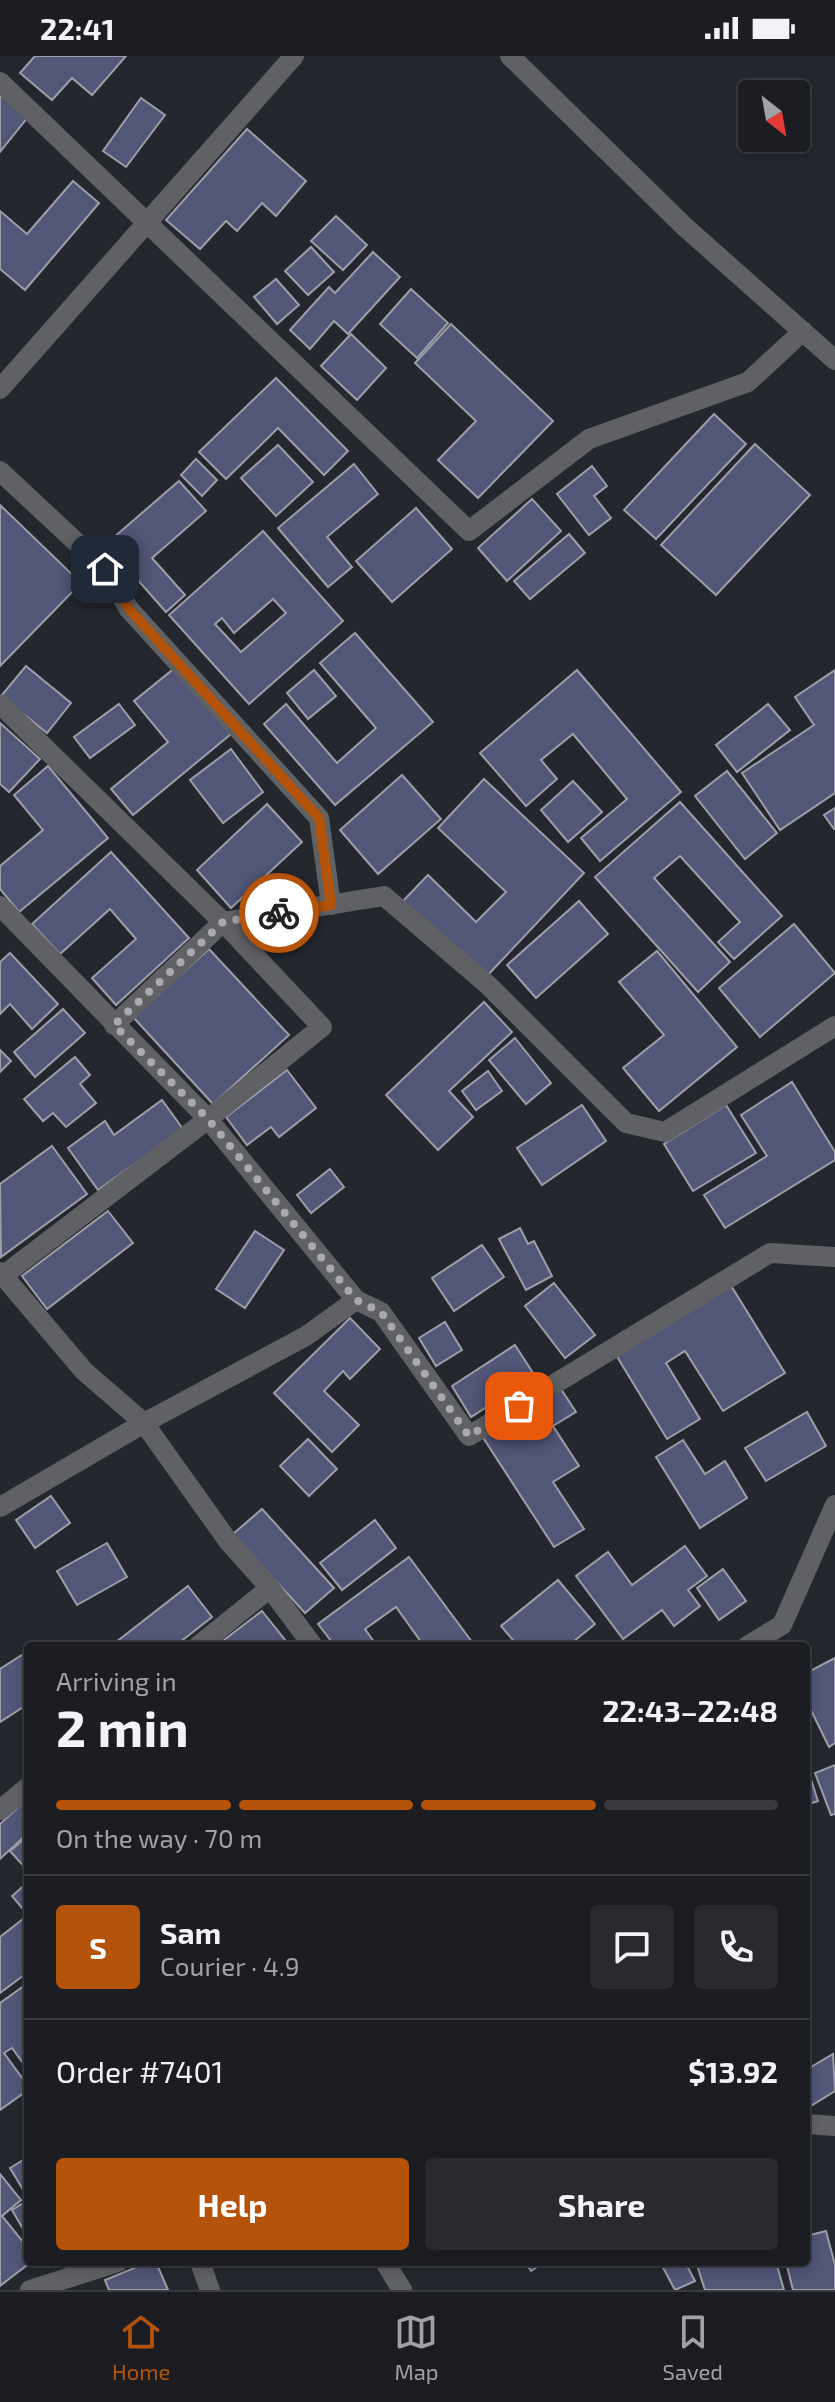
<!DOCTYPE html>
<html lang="en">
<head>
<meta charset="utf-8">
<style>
  body { margin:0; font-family:"Exo 2",sans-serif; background:#292a30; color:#f1f3f6; height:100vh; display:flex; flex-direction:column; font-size:30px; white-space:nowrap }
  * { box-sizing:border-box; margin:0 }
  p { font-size:26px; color:#a0a2a6 }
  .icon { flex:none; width:44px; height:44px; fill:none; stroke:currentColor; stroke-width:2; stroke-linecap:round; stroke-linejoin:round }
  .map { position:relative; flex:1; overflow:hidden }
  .side { position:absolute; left:24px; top:1586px; width:786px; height:624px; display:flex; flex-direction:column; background:#1c1d23; border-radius:8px; box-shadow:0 4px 12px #0003,0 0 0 2px #3a3b41 }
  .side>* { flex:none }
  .needle { width:52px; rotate:149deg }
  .tools { position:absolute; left:738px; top:24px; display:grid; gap:16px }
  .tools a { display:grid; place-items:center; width:72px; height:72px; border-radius:8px; background:#1c1d23; box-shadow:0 4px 12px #0003,0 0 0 2px #3a3b41; font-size:40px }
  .pin { position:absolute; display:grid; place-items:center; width:68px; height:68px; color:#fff; margin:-34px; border-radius:16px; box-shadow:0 4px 12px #0006 }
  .courier { position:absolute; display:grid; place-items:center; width:80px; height:80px; margin:-40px; border:6px solid #b45309; border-radius:50%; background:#fff; color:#222; box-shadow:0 2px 10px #0007 }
  .summary em { font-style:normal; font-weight:700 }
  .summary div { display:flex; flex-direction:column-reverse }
  .summary { display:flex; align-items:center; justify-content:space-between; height:136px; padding:0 32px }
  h1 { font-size:52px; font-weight:700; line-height:60px }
  .bar { display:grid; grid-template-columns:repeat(4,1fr); gap:12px 8px; align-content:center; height:96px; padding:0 32px }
  .bar i { height:10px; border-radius:6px; background:#3a3b41 }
  .bar .selected { background:#b45309 }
  .bar p { grid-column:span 4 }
  .line { display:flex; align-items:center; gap:20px; padding:0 32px; border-top:2px solid #3a3b41 }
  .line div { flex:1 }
  .round { display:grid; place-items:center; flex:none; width:84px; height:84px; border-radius:8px; background:#292a30 }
  .button { display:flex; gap:16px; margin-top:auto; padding:16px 32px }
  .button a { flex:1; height:92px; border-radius:8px; background:#b45309; color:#fff; font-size:32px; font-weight:700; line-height:92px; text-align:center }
  .button a+a { background:#292a30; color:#f1f3f6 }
  .status { display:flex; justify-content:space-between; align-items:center; height:56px; padding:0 40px; background:#1c1d23; direction:ltr }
  .status svg { height:22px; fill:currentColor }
  .tabs { display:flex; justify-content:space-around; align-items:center; height:112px; border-top:2px solid #3a3b41; background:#1c1d23; font-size:22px; color:#a0a2a6 }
  .tabs a { display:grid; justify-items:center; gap:4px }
  .tabs .selected { color:#b45309 }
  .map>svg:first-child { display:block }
  .building { fill:#525677; stroke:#9d9ea9; stroke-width:2; fill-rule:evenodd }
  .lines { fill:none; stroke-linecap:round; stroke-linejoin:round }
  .street { stroke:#606165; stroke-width:20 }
  .done { stroke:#a9aab1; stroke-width:8; stroke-dasharray:0 14.4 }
  .route { stroke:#b45309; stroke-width:10 }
</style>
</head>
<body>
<div class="status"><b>22:41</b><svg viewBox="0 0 49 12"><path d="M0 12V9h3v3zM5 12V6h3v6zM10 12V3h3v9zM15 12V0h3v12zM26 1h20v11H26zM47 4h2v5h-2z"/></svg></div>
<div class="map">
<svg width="835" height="2234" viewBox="0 0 835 2234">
  <rect width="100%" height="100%" fill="#25272f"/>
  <g class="building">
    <path d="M35,0H126L92,39L72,22L52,44L20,17Z"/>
    <path d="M0,39L28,61L0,96Z"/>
    <path d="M141,42L165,59L126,111L103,95Z"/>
    <path d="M247,73L306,125L276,160L262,147L237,175L226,165L200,193L166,164Z"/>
    <path d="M73,125L99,147L25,234L0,213V155L27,178Z"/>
    <path d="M336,160L367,189L343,214L311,185Z"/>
    <path d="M311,191L334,216L308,239L285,215Z"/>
    <path d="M373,196L400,221L348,278L334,265L310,293L290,274L329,231L335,237Z"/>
    <path d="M276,223L299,249L277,268L254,241Z"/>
    <path d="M411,233L448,267L417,302L380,268Z"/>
    <path d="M451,268L553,365L478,442L438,404L476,365L415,307Z"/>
    <path d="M351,278L386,312L357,344L321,310Z"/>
    <path d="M276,322L348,395L324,419L278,372L226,423L199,396Z"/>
    <path d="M714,358L746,388L656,483L624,454Z"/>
    <path d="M755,388L810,439L716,539L661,489Z"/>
    <path d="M278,389L313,426L276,460L241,422Z"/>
    <path d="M196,403L217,424L202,440L181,419Z"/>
    <path d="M354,408L378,438L327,481L352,511L328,531L278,472Z"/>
    <path d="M592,410L607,430L594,440L611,462L589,479L557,438Z"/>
    <path d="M179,425L206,455L152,502L185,539L166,556L106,488Z"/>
    <path d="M532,443L561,475L507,525L478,492Z"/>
    <path d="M0,449L81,527L0,610Z"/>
    <path d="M416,452L452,493L392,546L356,505Z"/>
    <path d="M263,475L343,565L249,648L169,559ZM273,543L286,557L241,596L215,568L222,562L234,577Z"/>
    <path d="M569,478L585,497L530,543L514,525Z"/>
    <path d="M355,577L433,666L335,749L264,668L286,648L337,707L376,672L320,607Z"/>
    <path d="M26,610L71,647L47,677L1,640Z"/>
    <path d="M176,611L231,678L133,759L111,733L168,686L134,645Z"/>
    <path d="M314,614L336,640L308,663L287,637Z"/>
    <path d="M577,614L681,736L600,805L581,782L627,743L573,678L541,704L557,723L526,750L480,697Z"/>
    <path d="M835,614V737L780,774L742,717L814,669L795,641Z"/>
    <path d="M119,648L135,669L90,702L74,681Z"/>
    <path d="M768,648L790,674L737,716L716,689Z"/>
    <path d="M0,667L40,703L9,736L0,728Z"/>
    <path d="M231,693L263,736L223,767L190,724Z"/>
    <path d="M48,710L108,782L19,856L0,833V810L43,774L14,739Z"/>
    <path d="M727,715L777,777L745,803L695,740Z"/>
    <path d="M402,719L441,763L378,818L340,774Z"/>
    <path d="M484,723L584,817L485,922L403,845L428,819L476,866L506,836L438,772Z"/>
    <path d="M573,725L602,756L568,786L541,754Z"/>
    <path d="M680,746L782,860L734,903L718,886L740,866L680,800L654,822L730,906L698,936L595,821Z"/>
    <path d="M267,748L302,786L231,852L197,814Z"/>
    <path d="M835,752V772L834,773L824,759Z"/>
    <path d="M111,796L189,882L116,949L92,922L136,883L110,853L60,898L32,868Z"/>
    <path d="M579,845L608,878L536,942L507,909Z"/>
    <path d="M794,868L835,917L760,981L719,932Z"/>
    <path d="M209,893L289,979L213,1048L133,961Z"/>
    <path d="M657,895L737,991L659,1055L623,1012L664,979L619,926Z"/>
    <path d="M10,897L58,948L32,973L10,948L0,958V906Z"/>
    <path d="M484,946L512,976L449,1035L473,1061L438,1094L386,1039Z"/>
    <path d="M63,953L85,977L35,1021L14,996Z"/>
    <path d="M515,982L551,1027L526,1048L489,1004Z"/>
    <path d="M0,994L11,1005L0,1016Z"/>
    <path d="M75,1001L90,1019L80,1028L96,1047L66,1071L53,1057L43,1065L24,1043Z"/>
    <path d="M287,1014L316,1052L279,1081L271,1071L247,1089L226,1061Z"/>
    <path d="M488,1015L502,1035L476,1054L462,1035Z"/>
    <path d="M792,1026L835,1096V1104L725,1172L704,1139L767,1100L741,1059Z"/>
    <path d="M162,1044L183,1073L98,1134L68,1092L105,1065L114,1079Z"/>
    <path d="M582,1049L606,1085L542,1129L517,1092Z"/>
    <path d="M726,1049L756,1097L693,1135L664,1088Z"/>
    <path d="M52,1090L87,1138L1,1201L0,1128Z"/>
    <path d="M330,1113L344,1131L311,1157L297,1139Z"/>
    <path d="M108,1155L133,1187L47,1253L22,1220Z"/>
    <path d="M520,1172L528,1188L534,1185L552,1220L526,1234L499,1183Z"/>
    <path d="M255,1175L284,1194L245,1252L216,1233Z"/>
    <path d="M482,1189L504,1221L454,1255L432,1222Z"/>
    <path d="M554,1227L595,1279L565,1302L525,1250Z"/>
    <path d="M730,1228L785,1317L723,1355L685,1295L666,1307L700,1363L667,1383L616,1299Z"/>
    <path d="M350,1262L380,1293L350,1323L343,1315L324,1335L359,1369L332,1396L274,1337Z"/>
    <path d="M445,1266L462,1294L436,1310L419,1282Z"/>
    <path d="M515,1289L535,1320L471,1361L452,1330Z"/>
    <path d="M559,1330L576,1356L553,1370L579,1410L553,1426L584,1473L554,1491L482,1380Z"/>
    <path d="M807,1356L826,1390L766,1425L745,1392Z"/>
    <path d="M308,1383L337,1413L309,1440L280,1410Z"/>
    <path d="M683,1384L705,1418L725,1405L747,1442L700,1472L656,1401Z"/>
    <path d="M51,1440L70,1467L35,1492L16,1464Z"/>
    <path d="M262,1453L334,1532L305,1557L233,1478Z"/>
    <path d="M375,1464L396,1492L342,1534L320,1507Z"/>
    <path d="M107,1487L127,1521L77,1549L57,1515Z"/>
    <path d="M685,1490L707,1520L688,1534L700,1550L674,1570L662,1554L623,1583L576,1520L608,1496L632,1529Z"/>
    <path d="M409,1501L475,1590H424L396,1551L365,1573L377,1590H335L318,1568Z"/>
    <path d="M723,1513L746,1545L719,1564L697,1532Z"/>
    <path d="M558,1524L595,1568L568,1590H518L501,1570Z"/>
    <path d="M188,1530L212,1561L175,1590H111Z"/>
    <path d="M262,1555L290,1590H216Z"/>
    <path d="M28,1595V1648L0,1666V1613Z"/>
    <path d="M835,1602V1687L829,1691L806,1644V1617Z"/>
    <path d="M806,1708L818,1745L806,1749Z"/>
    <path d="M835,1709V1758L831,1759L815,1717Z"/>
    <path d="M28,1742V1777L0,1803V1768Z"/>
    <path d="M28,1780V1815L10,1795Z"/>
    <path d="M28,1826V1859L12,1840Z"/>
    <path d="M23,1863L28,1870V1916L0,1937V1881Z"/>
    <path d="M28,1927V2014L12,1992L4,1997L28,2030V2034L0,2054V1947Z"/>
    <path d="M833,1998L835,2035L806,2053V2014Z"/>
    <path d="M28,2101V2142L10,2112Z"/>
    <path d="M0,2118L21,2144L2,2160L28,2192V2206H31L0,2230Z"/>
    <path d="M28,2144V2171L23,2173L12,2154Z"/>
    <path d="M826,2175L835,2209V2234H793L786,2206H806V2180Z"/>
    <path d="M149,2206H156L168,2234H109L105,2224Z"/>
    <path d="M525,2206H545L531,2215Z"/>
    <path d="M660,2206H685L695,2225L675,2234Z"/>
    <path d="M696,2206H776L784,2234H705Z"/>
  </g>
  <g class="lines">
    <g class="street">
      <path d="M510,0L685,171L835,304"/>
      <path d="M0,26L469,475L589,383L748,326L803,275"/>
      <path d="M0,333L294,0"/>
      <path d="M0,415L105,513L129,553L319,762L331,849"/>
      <path d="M0,648L223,866L322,971L208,1063L0,1222"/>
      <path d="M0,850L208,1063L356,1244L381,1256L469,1380L770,1197L835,1201"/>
      <path d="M114,969L223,866L384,840L488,929L626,1067L665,1076L835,970"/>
      <path d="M0,1216L84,1315L144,1367L228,1485L270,1532L313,1590"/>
      <path d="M0,1451L144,1367L306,1280L356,1244"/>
      <path d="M198,1590L270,1532"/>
      <path d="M747,1590L782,1569L835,1449"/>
      <path d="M0,1754L28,1731"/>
      <path d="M806,2068L835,2070"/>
      <path d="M200,2206L210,2234"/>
      <path d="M385,2206L402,2234"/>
      <path d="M30,2234L118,2206"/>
    </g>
  </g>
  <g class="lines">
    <path class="done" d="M279,857L223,866L114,969L208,1063L356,1244L381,1256L469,1380L519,1350"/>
    <path class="route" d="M105,513L129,553L319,762L331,849L279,857"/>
  </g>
</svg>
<div class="tools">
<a><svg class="needle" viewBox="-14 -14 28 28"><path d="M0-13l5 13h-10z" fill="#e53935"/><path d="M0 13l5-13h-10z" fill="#a0a2a6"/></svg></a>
</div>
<div class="pin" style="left:519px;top:1350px;background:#ea580c"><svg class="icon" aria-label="bag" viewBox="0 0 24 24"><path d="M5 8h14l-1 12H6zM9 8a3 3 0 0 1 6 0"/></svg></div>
<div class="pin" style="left:105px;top:513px;background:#1f2937"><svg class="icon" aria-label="home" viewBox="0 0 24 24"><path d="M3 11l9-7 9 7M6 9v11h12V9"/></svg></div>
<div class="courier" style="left:279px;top:857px"><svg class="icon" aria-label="bike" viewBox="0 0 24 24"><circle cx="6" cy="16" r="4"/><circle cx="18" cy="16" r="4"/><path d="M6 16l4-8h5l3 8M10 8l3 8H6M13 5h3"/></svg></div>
<section class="side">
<div class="summary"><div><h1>2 min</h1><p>Arriving in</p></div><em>22:43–22:48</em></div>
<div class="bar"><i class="selected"></i><i class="selected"></i><i class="selected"></i><i></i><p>On the way · 70 m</p></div>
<div class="line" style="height:144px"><b class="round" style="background:#b45309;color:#fff">S</b><div><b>Sam</b><p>Courier · 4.9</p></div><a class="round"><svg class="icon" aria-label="chat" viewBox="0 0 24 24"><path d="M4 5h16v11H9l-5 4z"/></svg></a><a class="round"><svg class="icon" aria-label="phone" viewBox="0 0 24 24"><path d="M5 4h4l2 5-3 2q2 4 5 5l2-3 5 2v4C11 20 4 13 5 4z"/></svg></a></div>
<div class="line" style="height:104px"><div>Order #7401</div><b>$13.92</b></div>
<div class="button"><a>Help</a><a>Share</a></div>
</section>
</div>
<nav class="tabs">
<a class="selected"><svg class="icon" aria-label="home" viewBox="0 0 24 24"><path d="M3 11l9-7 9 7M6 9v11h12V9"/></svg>Home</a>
<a><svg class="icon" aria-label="map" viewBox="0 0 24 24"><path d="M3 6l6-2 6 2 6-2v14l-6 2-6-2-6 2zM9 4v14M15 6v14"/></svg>Map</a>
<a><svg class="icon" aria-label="saved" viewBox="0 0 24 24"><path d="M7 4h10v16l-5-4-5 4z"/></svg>Saved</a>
</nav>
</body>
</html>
